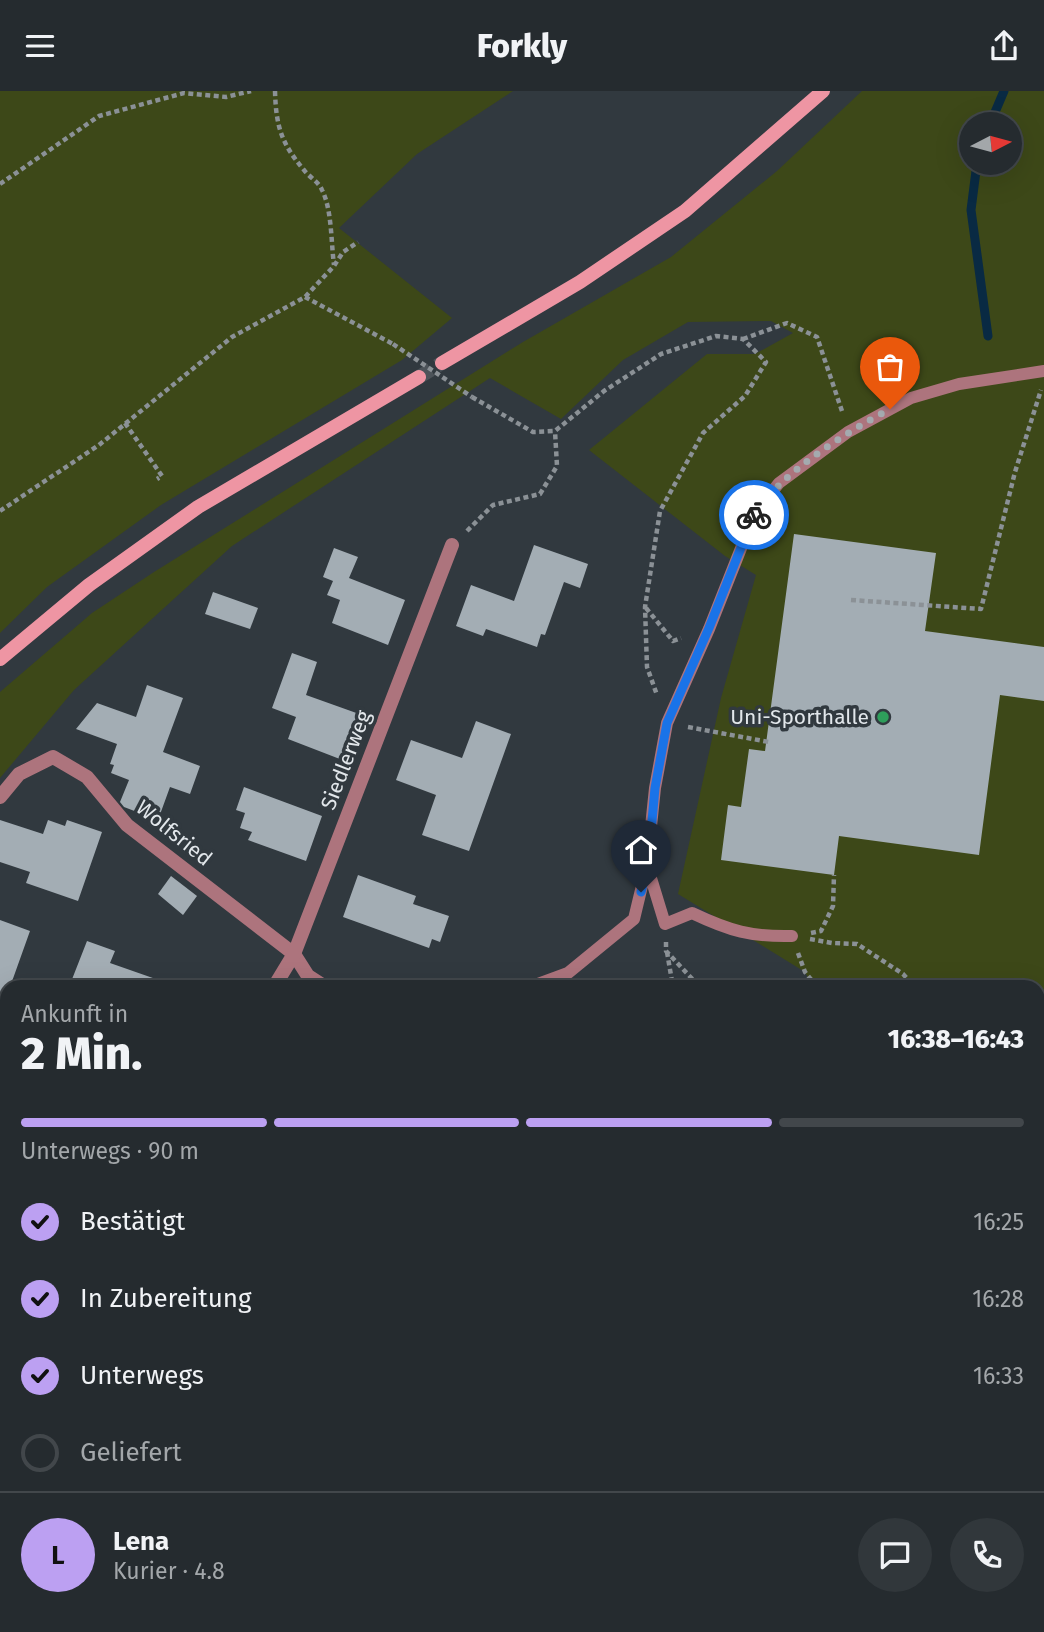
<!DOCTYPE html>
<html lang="de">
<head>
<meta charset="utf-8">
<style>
  body { margin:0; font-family:"Fira Sans",sans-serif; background:#31373b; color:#f1f3f6; height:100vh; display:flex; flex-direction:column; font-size:26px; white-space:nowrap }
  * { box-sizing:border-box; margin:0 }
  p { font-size:23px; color:#a3a7aa }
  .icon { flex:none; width:38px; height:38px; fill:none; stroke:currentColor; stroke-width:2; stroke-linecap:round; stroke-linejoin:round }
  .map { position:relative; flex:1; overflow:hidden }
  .drawer { position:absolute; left:0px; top:889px; width:1045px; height:653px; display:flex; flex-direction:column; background:#252b2f; border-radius:21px 21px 0 0; box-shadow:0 7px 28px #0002,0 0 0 2px #42474b }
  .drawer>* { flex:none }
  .needle { width:46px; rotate:84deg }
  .fabs { position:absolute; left:959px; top:21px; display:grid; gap:14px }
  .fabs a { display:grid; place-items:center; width:63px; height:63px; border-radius:50%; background:#252b2f; box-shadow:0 7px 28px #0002,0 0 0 2px #42474b; font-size:35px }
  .pin { position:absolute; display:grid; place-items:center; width:60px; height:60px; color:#fff; margin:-72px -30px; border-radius:50% 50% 50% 0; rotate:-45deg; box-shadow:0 0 7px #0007 }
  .pin .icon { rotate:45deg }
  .courier { position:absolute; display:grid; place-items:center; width:70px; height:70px; margin:-35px; border:5px solid #1a73e8; border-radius:50%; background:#fff; color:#222; box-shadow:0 2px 9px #0007 }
  .overview em { font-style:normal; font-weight:800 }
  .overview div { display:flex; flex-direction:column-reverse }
  .overview { display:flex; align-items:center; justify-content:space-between; height:119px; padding:0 21px }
  h1 { font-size:46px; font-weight:800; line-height:52px }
  .bar { display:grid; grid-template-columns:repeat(4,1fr); gap:10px 7px; align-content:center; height:84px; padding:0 21px }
  .bar i { height:9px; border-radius:5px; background:#42474b }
  .bar .current { background:#bca0f2 }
  .bar p { grid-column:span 4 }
  .line { display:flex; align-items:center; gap:18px; padding:0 21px; border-top:2px solid #42474b }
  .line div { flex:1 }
  .round { display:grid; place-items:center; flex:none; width:74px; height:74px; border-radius:37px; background:#31373b }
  ol { padding:0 21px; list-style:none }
  li { display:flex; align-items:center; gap:21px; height:77px }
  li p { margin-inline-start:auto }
  li .icon { padding:7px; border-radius:50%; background:#bca0f2; color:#111; stroke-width:4 }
  li:last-child { color:#a3a7aa }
  li i { width:38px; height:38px; border:4px solid #42474b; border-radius:50% }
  header { display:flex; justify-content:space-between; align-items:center; height:91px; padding:0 21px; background:#252b2f; font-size:32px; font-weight:800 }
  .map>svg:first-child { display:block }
  .green { fill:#3d4818; fill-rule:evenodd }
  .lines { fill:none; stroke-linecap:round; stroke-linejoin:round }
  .stream { stroke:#092a43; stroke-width:9 }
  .building { fill:#a3adb4 }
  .secondary-tunnel { stroke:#4c5359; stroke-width:14; stroke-dasharray:14 7; stroke-linecap:butt }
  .path { stroke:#8b9196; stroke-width:4.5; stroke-dasharray:5 3.5; stroke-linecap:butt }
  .lane { stroke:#ad747d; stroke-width:12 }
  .street { stroke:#ad747d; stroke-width:14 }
  .secondary { stroke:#ee95a3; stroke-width:14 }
  .path-bridge { stroke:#8b9196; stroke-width:4.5; stroke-dasharray:5 3.5; stroke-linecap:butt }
  .done { stroke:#a4aaaf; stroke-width:7; stroke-dasharray:0 12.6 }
  .route { stroke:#1a73e8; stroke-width:9 }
  .leisure-dot { fill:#2e9e5b; stroke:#31393f; stroke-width:2.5 }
  .labels { text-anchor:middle; stroke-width:7; stroke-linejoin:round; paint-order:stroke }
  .poi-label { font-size:21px; fill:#e2e7eb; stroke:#31393f; text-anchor:end }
  .street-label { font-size:21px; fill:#e2e7eb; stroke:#31393f }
</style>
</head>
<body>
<header><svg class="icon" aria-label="menu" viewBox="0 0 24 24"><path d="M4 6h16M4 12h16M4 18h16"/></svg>Forkly<svg class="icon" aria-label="share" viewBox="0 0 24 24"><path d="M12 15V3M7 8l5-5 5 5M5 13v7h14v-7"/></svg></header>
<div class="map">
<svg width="1044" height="1541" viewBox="0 0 1044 1541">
  <rect width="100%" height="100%" fill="#31393f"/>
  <g class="green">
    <path d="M0,0H513L417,63L339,137L452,227L402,269L161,414L47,496L0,542Z"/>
    <path d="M862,0H1044V1317L1038,1311V896H813L805,881L678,803L721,607L756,484L725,465L589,359L707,263H755L793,242L771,230L688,231L623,269L561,328L490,287L232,455L74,599L0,687V601L92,522L154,481L523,251L671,166L777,80ZM971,33H1010V72H971Z"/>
    <path d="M0,1363L7,1369V1535H178L177,1541H0Z"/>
  </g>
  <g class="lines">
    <g class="stream">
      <path d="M990,33L1004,0"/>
      <path d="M977,72L971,119L988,245"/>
    </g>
  </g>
  <g class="building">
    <path d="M794,443L936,462L925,540L1044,556V610L1000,604L979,764L839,745L834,784L721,769L728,714L741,716L749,658L765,660Z"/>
    <path d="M534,454L588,473L580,497L564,491L545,544L541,543L537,556L486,538L483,545L456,535L471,494L514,510Z"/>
    <path d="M334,457L358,466L349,487L405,509L388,554L332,532L340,509L327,504L333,490L323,486Z"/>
    <path d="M213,501L258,517L250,538L205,523Z"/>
    <path d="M292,562L317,571L306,604L362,624L345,670L288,648L296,626L272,617Z"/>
    <path d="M147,594L183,607L163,661L200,675L190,703L170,696L158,729L124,716L120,711L129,689L111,682L114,674L110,673L117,653L76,638L97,612L136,626Z"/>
    <path d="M476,630L511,643L469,760L422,744L436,704L396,689L411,649L462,667Z"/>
    <path d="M244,696L322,725L306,770L248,749L252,741L240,737L245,722L236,719Z"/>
    <path d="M0,729L43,743L48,729L65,735L67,729L102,741L78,810L26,792L30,781L0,771Z"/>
    <path d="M358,784L416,805L413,813L449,825L440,851L432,848L429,857L343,826Z"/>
    <path d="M171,785L197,805L183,824L158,803Z"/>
    <path d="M0,829L30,840L10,896H7L3,915L0,914Z"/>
    <path d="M87,850L115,860L110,872L170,893L169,896H69Z"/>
  </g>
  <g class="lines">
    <path class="secondary-tunnel" d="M419,286L442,272"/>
    <g class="path">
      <path d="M275,0C276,35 281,52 304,79C309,86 319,91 322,99C332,118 331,152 334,174"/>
      <path d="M0,93L99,25L184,2L226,6L251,0"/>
      <path d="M305,206L393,253"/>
      <path d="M743,248L787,232L817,246L843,323"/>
      <path d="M472,306L533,341L555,340L604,300L661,263L716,245L743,248L766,271L745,305L703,342L660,420L645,516L647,576L657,604"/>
      <path d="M125,332L162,385L157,388"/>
      <path d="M0,420L99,354L232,246L305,206L334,175L343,161L358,151"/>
      <path d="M467,440L493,414L540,403L557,375L555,340"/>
      <path d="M851,509L981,518L1015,381L1041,299"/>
      <path d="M646,517L673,550L681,547"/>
      <path d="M688,636L769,651"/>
      <path d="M811,842L821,840L833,815L834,784"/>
      <path d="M810,848L832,852L857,853L903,883L915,896"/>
      <path d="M666,851V860L697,893L705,896"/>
      <path d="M667,861L673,896"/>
      <path d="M798,862L805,881L817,896"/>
      <path d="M1038,971L1044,973"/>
      <path d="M1038,1235L1044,1228"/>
      <path d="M1037,1535L1042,1541"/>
      <path d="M193,1541L195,1535"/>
      <path d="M852,1541L854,1539"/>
    </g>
    <g class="lane">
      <path d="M647,774L655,697L667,632L709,538L755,422L779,392L848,341L911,307L959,293L1044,280"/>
      <path d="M530,896L568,882L634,828L647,774L665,833L692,822C730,840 751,846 792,845"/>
      <path d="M989,1535L992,1541"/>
    </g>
    <g class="street">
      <path d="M0,706L19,683L53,666L87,686L127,734L294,863L308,885L325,896"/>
      <path d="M274,896L294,863L452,454"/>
      <path d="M0,1291L7,1282"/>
      <path d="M0,1338L7,1343"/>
      <path d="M722,1541L729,1535"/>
    </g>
    <g class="secondary">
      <path d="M442,272L580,191L685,120L823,0"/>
      <path d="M0,568L89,494L198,416L419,286"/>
    </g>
    <path class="path-bridge" d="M393,253L472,306"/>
  </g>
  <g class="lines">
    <path class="done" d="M754,424C783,380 844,343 890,318"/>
    <path class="route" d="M641,801L648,774L655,697L667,632L709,537L754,424"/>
  </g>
  <circle class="leisure-dot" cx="883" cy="626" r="7"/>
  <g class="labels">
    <g class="poi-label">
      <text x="869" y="633">Uni-Sporthalle</text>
    </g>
    <g class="street-label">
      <text transform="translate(346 669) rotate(-69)" y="7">Siedlerweg</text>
      <text transform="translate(174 742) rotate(39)" y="7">Wolfsried</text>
    </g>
  </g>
</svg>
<div class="fabs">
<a><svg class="needle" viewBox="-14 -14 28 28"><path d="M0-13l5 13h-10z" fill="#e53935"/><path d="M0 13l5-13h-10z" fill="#a3a7aa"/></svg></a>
</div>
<div class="pin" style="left:890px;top:318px;background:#ea580c"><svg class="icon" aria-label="bag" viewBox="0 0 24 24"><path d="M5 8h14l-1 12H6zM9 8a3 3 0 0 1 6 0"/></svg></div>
<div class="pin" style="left:641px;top:801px;background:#1f2937"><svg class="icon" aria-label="home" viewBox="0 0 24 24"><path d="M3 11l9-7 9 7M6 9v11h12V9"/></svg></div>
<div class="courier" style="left:754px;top:424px"><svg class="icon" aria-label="bike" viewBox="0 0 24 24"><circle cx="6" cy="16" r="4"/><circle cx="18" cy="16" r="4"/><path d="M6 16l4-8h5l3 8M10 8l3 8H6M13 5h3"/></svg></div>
<section class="drawer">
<div class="overview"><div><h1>2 Min.</h1><p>Ankunft in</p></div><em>16:38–16:43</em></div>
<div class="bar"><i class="current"></i><i class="current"></i><i class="current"></i><i></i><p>Unterwegs · 90 m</p></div>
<ol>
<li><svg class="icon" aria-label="check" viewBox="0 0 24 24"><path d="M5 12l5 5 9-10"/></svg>Bestätigt<p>16:25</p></li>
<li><svg class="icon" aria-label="check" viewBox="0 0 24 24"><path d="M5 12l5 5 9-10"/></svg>In Zubereitung<p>16:28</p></li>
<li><svg class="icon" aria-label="check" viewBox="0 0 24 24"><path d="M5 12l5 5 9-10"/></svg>Unterwegs<p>16:33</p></li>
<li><i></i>Geliefert</li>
</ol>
<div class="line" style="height:126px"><b class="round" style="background:#bca0f2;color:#111">L</b><div><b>Lena</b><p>Kurier · 4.8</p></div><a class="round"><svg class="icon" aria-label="chat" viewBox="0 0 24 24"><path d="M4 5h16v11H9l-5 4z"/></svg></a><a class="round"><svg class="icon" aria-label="phone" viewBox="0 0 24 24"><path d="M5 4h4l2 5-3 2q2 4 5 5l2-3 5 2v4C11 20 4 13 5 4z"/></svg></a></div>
</section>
</div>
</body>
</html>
